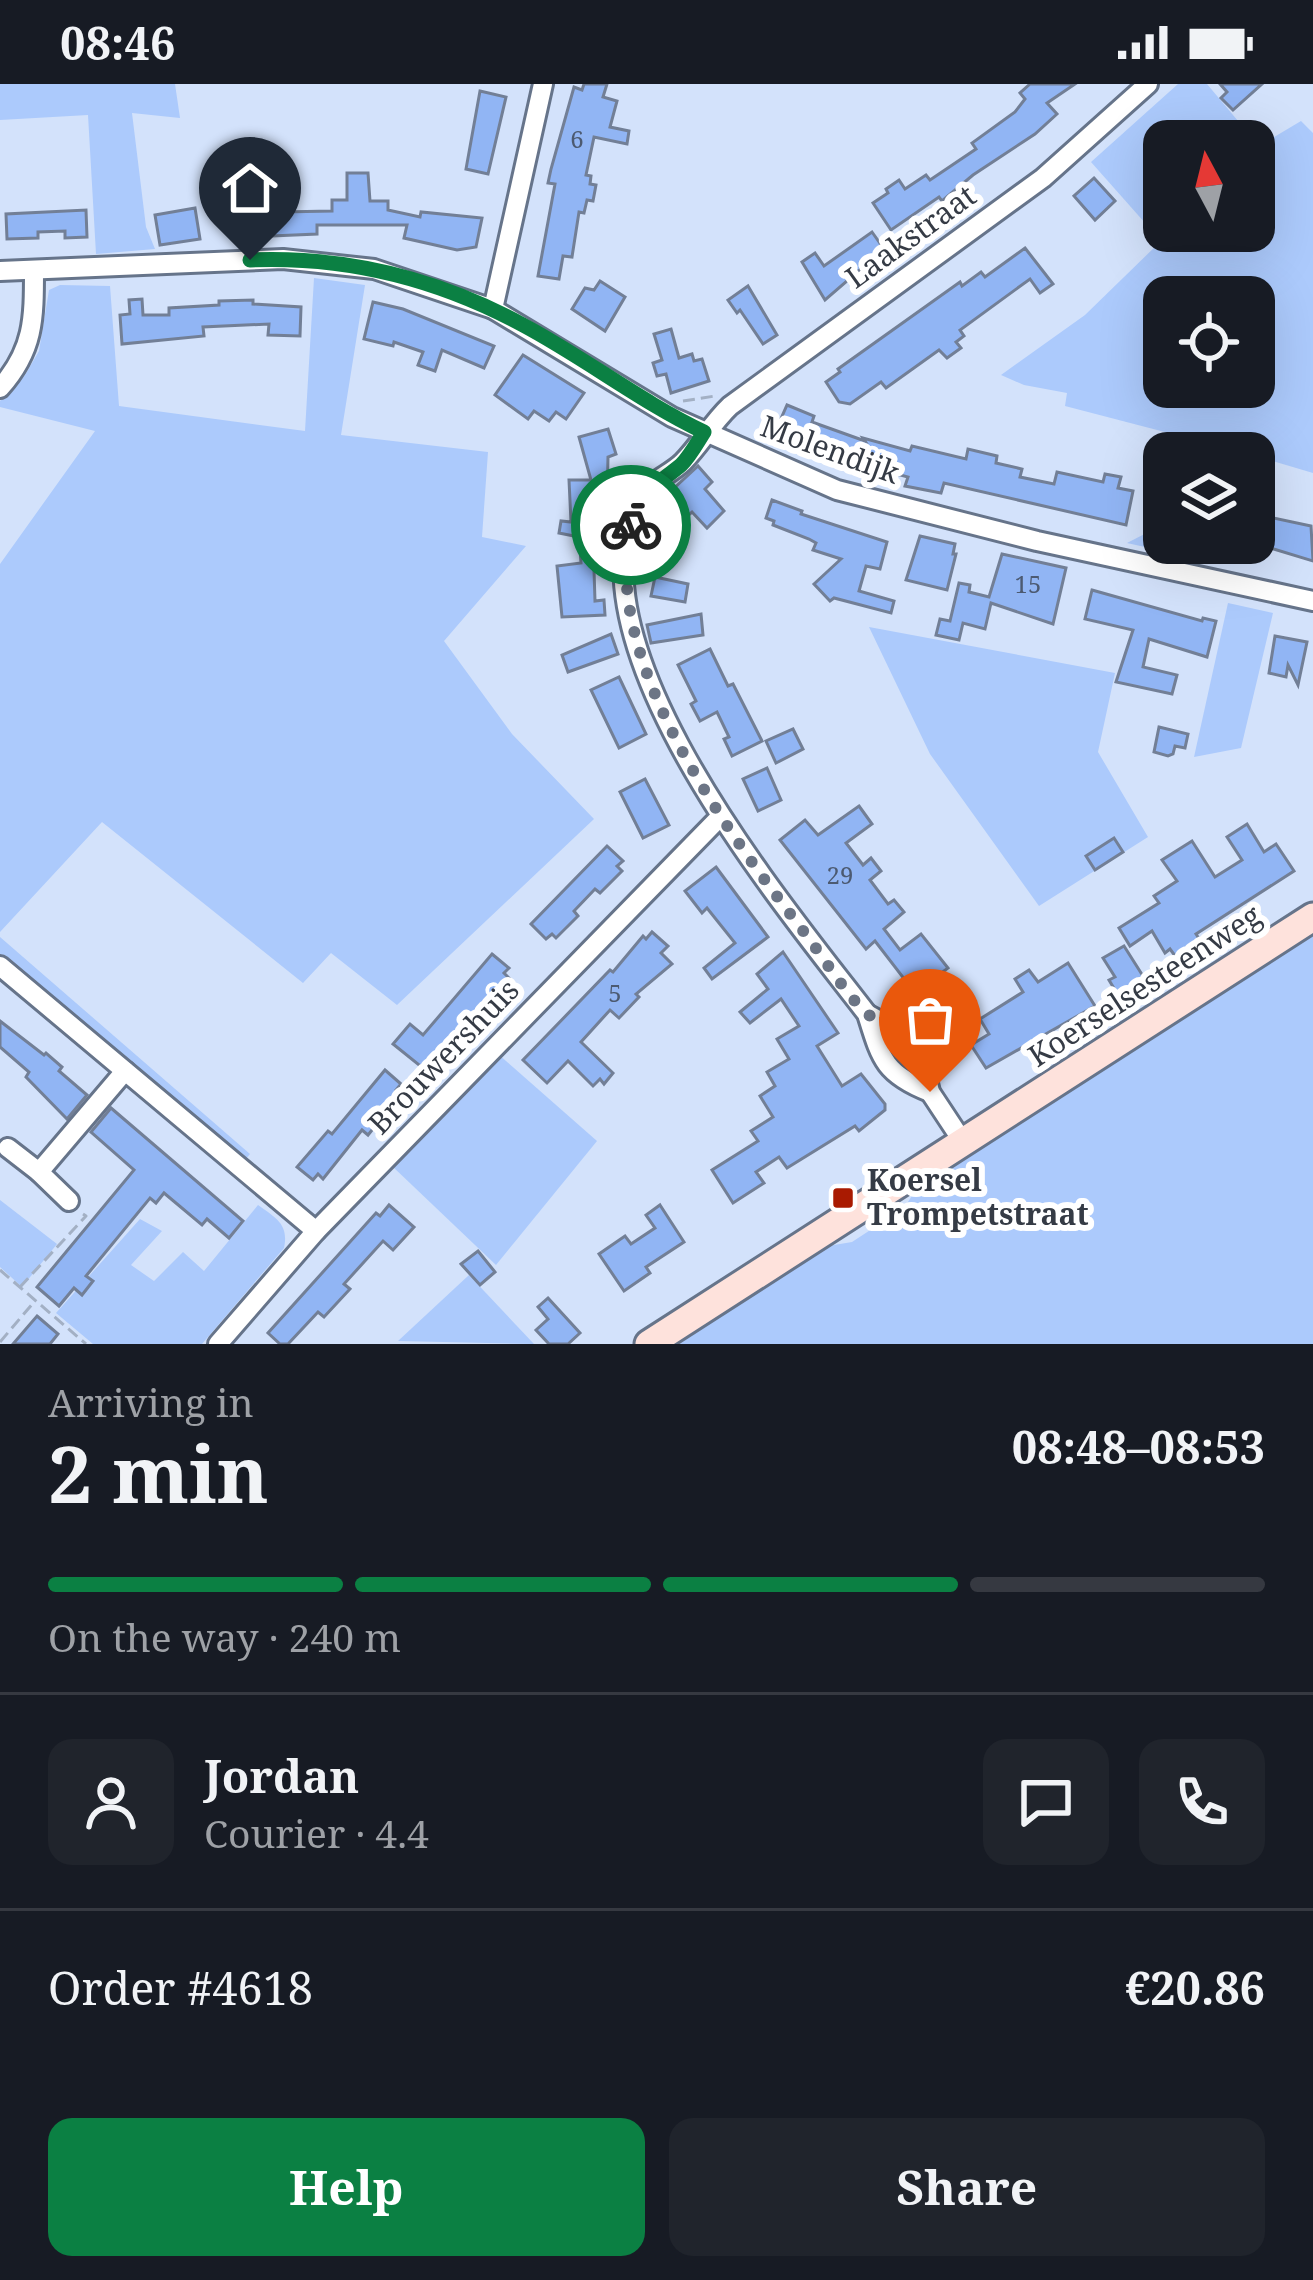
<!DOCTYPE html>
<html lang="en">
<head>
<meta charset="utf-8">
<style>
  body { margin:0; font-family:"Noto Serif",serif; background:#20242c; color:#f1f3f6; height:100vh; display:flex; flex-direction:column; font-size:45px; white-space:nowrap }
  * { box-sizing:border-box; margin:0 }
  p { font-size:39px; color:#9ea1a6 }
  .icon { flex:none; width:66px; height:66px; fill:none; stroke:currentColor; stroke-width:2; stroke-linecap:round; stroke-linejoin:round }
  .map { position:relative; height:1260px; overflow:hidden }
  .drawer { display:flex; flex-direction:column; background:#171b24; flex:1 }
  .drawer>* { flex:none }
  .needle { width:78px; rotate:353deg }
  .tools { position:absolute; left:1143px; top:36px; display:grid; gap:24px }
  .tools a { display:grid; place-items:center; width:132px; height:132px; border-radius:24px; background:#171b24; box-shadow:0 12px 48px #0002; font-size:60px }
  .pin { position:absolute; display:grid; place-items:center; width:102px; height:102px; color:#fff; margin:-123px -51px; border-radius:50% 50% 50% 0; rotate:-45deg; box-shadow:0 0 12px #0007 }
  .pin .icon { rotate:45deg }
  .courier { position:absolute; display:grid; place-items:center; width:120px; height:120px; margin:-60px; border:9px solid #0b8043; border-radius:50%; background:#fff; color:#222; box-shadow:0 3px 15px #0007 }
  .head em { font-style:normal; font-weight:700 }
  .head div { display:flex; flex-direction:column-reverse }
  .head { display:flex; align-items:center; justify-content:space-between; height:204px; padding:0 48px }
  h1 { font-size:78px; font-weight:700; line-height:90px }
  .bar { display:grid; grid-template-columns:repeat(4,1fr); gap:18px 12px; align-content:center; height:144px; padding:0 48px }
  .bar i { height:15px; border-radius:9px; background:#363941 }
  .bar .selected { background:#0b8043 }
  .bar p { grid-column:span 4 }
  .line { display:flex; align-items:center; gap:30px; padding:0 48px; border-top:3px solid #363941 }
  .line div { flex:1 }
  .round { display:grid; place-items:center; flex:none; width:126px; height:126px; border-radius:24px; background:#20242c }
  .primary-button { display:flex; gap:24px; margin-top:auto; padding:24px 48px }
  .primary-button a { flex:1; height:138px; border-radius:24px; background:#0b8043; color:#fff; font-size:48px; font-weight:700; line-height:138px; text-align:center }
  .primary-button a+a { background:#20242c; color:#f1f3f6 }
  .status { display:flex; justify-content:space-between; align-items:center; height:84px; padding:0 60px; background:#171b24; direction:ltr }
  .status svg { height:33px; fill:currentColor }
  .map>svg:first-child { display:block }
  .green { fill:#accafc; fill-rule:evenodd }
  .building { fill:#91b5f4; stroke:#727f96; stroke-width:3 }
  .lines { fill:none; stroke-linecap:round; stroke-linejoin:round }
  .street-casing { stroke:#66748a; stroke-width:24 }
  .secondary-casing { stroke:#66748a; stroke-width:33 }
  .path { stroke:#a3b0c4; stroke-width:3; stroke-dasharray:12 6; stroke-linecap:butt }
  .street { stroke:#fff; stroke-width:18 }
  .secondary { stroke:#fee2dc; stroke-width:27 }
  .done { stroke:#6c7585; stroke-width:12; stroke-dasharray:0 21.6 }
  .route { stroke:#0b8043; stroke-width:15 }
  .poi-dot { fill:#a91a01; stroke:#fff; stroke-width:4.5 }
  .labels { text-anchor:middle; stroke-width:12; stroke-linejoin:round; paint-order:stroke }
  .number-label { font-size:24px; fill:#4c5a71 }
  .street-label { font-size:30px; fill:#353b45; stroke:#fff }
  .poi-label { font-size:30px; font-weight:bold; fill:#353b45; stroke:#fff; text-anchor:start }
</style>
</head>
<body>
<div class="status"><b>08:46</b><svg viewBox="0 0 49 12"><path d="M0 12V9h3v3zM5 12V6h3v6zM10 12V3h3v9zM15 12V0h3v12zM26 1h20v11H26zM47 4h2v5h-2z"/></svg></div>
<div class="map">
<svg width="1313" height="1260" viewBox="0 0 1313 1260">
  <rect width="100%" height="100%" fill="#d3e2fb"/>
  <g class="green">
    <path d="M0,0H175L180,34L132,29L146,143L155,165L96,170L88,31L0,36Z"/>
    <path d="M1178,0H1207L1259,62L1301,37L1313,49V389L1262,374L1254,383V369H1228L1230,365L1065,322L1067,309L1024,301L1001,291L1085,231L1161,157L1091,78ZM1164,57H1254V147H1164ZM1164,213H1254V303H1164Z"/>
    <path d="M314,194L365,201L341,351L488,368L482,453L526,462L444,557L512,650L594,735L397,921L331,869L303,899L102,738L0,848V480L95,347L0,323V317L25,291L39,267L49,206L60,201L110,202L119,322L305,347Z"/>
    <path d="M1164,440V459H1204L1212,478L1127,459Z"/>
    <path d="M1228,519L1273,529L1241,664L1194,673Z"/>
    <path d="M869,543L1115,589L1098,668L1148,753L1039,822L930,670Z"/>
    <path d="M1313,847V1260H671L822,1163L852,1158L904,1124L919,1101L931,1092L958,1079Z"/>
    <path d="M0,853L250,1070L244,1077L0,870Z"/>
    <path d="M498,970L597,1057L496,1181L392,1082Z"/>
    <path d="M0,1116L57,1160L22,1203L0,1183Z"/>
    <path d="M258,1121C276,1134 289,1140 284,1164L202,1260H93L56,1229L140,1135L162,1147L131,1181L154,1197L183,1168L204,1187Z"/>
    <path d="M469,1191L534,1260L398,1257Z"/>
  </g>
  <g class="building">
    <path d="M584,0H607L603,13L617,17L610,43L629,47L627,60L594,53L586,91L591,92L590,100L596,101L593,117L587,116L584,129L579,128L572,173L563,172L559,195L538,192L555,100L548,99L551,85L574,3L582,6Z"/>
    <path d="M1030,0H1075L1047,19L1057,30L1035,50L973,91L942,117L939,113L891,146L873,119L888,109L886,105L899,96L905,105L926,91L930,96L976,65L972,59L1015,28L1025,15L1020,9Z"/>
    <path d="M1220,0H1262L1233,26L1221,14L1227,8Z"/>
    <path d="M480,7L506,13L488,90L466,85Z"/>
    <path d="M263,81L264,88L275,87L281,128L332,127V116H347V89H368L370,117H388V126L420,133L421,128L482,134L476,163L457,166L404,154L407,141H317V150L246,153L243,132L253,130L247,83Z"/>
    <path d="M1094,94L1115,117L1095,136L1074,112Z"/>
    <path d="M195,124L200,155L160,161L155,131Z"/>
    <path d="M86,126L87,153L65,154V147L38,148V154L7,155L6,130Z"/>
    <path d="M872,148L884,165L825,216L802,178L815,169L824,182Z"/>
    <path d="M1025,164L1053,200L1040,209L1030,195L960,246L964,252L956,258L961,264L947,274L939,266L886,304L881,298L850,320L839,318L826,298L840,288L838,285L960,198L962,202L981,188L985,193Z"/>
    <path d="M600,197L625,213L605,247L572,225L585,204L594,206Z"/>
    <path d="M748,202L777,251L763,260L740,226L737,229L728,216Z"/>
    <path d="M142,215L143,231H169V224L219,221V217L253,216V220L301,223L300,252L268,251L269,240L203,243L204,252L122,260L120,231L130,230L129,216Z"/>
    <path d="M373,218L403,225L494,262L484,284L442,266L435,287L418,281L423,268L394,258L393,262L364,255Z"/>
    <path d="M671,245L679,274L692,270L694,277L702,275L709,297L671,309L666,290L657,292L653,279L662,276L654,250Z"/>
    <path d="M523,271L584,309L566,335L556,328L549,337L534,327L528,335L495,311Z"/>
    <path d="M787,321L814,332L812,338L865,357L863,354L910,367L912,362L966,375L968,365L997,372L996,379L1022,385L1020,393L1054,400L1057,388L1103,398L1105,390L1121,393L1118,404L1133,407L1126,441L944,399L941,409L905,402L908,393L848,377L776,346Z"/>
    <path d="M608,345L616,370L608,373L607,419H604L597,456L593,455L595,517L604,516L605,531L562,533L557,482L581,479L579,453L559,449L561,437L571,438L569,396H591L579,353Z"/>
    <path d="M698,382L712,398L705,405L724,427L707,444L692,428L684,435L678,428L672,434L658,419Z"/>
    <path d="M1257,410L1273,414L1269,433L1311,442L1313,477L1254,459Z"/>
    <path d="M772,416L802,427L801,430L887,458L880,485L866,482L859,507L894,517L891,529L834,514L830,517L814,500L841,475L813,466L816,459L809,455L773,441L774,437L766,434Z"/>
    <path d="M920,452L955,460L953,470H956L947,506L906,496Z"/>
    <path d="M1002,470L1066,484L1053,540L991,519L985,545L963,539L959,556L936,551L940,535L950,537L959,499L970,501L969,508L989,513Z"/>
    <path d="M655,493L688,500L685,518L651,512Z"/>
    <path d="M1092,506L1202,537L1203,534L1216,537L1207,573L1149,555L1143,583L1177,591L1172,610L1116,598L1133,546L1085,535Z"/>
    <path d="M701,530L703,551L651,559L647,541Z"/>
    <path d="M611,550L618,570L568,588L562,571Z"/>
    <path d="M1275,552L1307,558L1298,601L1288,581L1286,593L1269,589Z"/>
    <path d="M710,565L728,602L733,600L762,657L732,672L724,655L729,653L717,628L700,637L691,620L696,617L678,581Z"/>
    <path d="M619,593L646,650L619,664L591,606Z"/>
    <path d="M1159,643L1188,650L1185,664L1175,662L1173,670L1168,672L1154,668Z"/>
    <path d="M793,645L803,665L776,679L766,657Z"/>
    <path d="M767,684L781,716L758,727L743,695Z"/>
    <path d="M645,695L669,741L643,754L620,708Z"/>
    <path d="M859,722L872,740L846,759L863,781L871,774L881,787L870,796L888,820L894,816L904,828L884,845L900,866L921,850L948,884L915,909L875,857L866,865L780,756L805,736L818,751Z"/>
    <path d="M1247,740L1264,768L1276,760L1294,787L1196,850L1205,864L1181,880L1170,865L1165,869L1152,847L1130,862L1119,844L1159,819L1154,812L1177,797L1162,776L1192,757L1215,793L1242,776L1227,753Z"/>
    <path d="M1114,754L1123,768L1095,786L1086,772Z"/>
    <path d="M607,762L623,777L617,782L622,787L600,809L595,805L574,827L578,832L556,854L552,850L546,855L531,840Z"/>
    <path d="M716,783L768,853L712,895L704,884L735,859L707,824L702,829L685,807Z"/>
    <path d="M652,848L668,862L661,869L672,880L636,910L639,913L619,934L610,926L581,958L613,989L604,1000L600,995L593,1002L568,977L547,999L523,976L610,886L613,888L643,852L646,855Z"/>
    <path d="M1124,862L1148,900L1121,916L1109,896L1115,893L1103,874Z"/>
    <path d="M783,868L838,949L817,962L842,1002L861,990L885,1020V1026L859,1047L855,1042L787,1084L779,1073L756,1088L764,1099L733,1119L712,1086L758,1057L751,1047L773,1033L760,1012L775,1002L767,988L789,975L777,955L799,942L781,915L750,939L740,928L768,905L757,890Z"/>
    <path d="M492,870L509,884L504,889L509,894L459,952L455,948L424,985L393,960L410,940L423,951Z"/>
    <path d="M1068,879L1095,922L986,984L971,961L989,950L980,935L1023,908L1015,895L1029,886L1038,898Z"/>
    <path d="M0,937L44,971L46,969L62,983L59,987L87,1011L67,1035L26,993L29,988L0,963Z"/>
    <path d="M385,986L401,1000L396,1006L401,1010L368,1051L362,1046L323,1095L318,1090L313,1096L297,1083L328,1047L332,1050Z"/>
    <path d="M111,1024L243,1137L229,1154L207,1135L202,1141L164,1109L156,1119L150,1114L86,1192L93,1197L82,1211L74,1204L59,1222L37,1203L134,1086L91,1048Z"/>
    <path d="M389,1121L414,1143L393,1166L383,1157L344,1200L350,1205L324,1233L318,1228L288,1260H280L268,1249L376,1129L380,1132Z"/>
    <path d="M660,1121L684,1158L646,1183L650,1189L624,1207L599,1170L625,1152L631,1160L655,1144L646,1131Z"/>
    <path d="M478,1167L495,1188L480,1201L461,1180Z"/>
    <path d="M548,1214L580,1249L568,1260H549L536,1246L548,1235L538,1223Z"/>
    <path d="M37,1232L58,1250L50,1260H13Z"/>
  </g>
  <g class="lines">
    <defs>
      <g id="street">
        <path d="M0,187L283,175L374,185L493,225L672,333L837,406L1037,457L1313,517"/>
        <path d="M493,225L543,0"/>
        <path d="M0,304C34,266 34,235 34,186"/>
        <path d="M0,882L316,1147"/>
        <path d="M867,930L905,951L923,977L930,1008L963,1058"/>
        <path d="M930,1008C884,990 881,975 867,930C785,823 559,555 641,413C651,396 670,391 683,378C700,361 712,339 730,322L1043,94L1148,0"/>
        <path d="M8,1064L39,1088"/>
        <path d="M69,1117L39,1088L125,987"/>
        <path d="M218,1260L316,1147L720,733"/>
      </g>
      <path id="secondary" d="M649,1260L1313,833"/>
    </defs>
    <use href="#street" class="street-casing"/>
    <use href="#secondary" class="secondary-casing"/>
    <g class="path">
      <path d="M683,317L715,312"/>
      <path d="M0,1186L86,1260"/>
      <path d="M20,1203L86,1132L83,1130"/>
      <path d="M0,1258L34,1218"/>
    </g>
    <use href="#street" class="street"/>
    <use href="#secondary" class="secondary"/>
  </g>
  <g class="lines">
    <path class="done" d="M631,441C600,574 726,747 804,848C824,874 842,905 865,928C876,938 893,941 904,950C921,965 925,988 930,1008"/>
    <path class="route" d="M250,176C346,172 438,195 523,241C585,274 641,318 704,348C697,359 690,372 681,381C657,401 640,407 631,441"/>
  </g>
  <rect class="poi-dot" x="831" y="1102" width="24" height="24" rx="6"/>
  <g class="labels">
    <g class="number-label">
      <text x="577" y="64">6</text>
      <text x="1028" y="509">15</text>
      <text x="840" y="800">29</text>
      <text x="615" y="918">5</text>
    </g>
    <g class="street-label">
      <text transform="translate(911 153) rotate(-36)" y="10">Laakstraat</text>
      <text transform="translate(830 366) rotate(20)" y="10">Molendijk</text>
      <text transform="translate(1145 902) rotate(-33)" y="10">Koerselsesteenweg</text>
      <text transform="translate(444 973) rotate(-46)" y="10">Brouwershuis</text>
    </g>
    <g class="poi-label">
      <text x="867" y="1107">Koersel<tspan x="867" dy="34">Trompetstraat</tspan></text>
    </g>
  </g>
</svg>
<div class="tools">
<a><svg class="needle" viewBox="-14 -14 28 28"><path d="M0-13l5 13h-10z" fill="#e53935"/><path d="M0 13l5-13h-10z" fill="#9ea1a6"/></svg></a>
<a><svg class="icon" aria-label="locate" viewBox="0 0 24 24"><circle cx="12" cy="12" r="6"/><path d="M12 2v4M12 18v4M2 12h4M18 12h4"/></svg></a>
<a><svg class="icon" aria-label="layers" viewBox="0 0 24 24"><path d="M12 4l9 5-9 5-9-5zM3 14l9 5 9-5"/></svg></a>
</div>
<div class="pin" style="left:930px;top:1008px;background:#ea580c"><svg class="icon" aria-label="bag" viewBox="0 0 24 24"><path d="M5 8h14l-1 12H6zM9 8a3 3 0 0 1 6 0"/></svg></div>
<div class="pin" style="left:250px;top:176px;background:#1f2937"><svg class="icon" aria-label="home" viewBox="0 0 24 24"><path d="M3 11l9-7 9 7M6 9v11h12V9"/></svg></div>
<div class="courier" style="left:631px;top:441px"><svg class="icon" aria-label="bike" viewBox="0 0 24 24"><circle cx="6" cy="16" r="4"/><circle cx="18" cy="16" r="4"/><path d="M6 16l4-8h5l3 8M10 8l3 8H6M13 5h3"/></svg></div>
</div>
<section class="drawer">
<div class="head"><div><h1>2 min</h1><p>Arriving in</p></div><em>08:48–08:53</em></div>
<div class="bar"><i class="selected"></i><i class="selected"></i><i class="selected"></i><i></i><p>On the way · 240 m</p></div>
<div class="line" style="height:216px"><a class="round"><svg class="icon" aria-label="person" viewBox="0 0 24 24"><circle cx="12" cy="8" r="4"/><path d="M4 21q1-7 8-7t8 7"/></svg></a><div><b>Jordan</b><p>Courier · 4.4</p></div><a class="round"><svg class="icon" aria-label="chat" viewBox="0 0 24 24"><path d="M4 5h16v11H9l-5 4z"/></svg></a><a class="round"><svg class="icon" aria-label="phone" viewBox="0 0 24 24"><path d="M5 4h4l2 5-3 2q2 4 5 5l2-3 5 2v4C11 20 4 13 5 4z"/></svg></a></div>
<div class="line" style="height:156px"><div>Order #4618</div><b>€20.86</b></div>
<div class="primary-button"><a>Help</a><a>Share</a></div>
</section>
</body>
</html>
